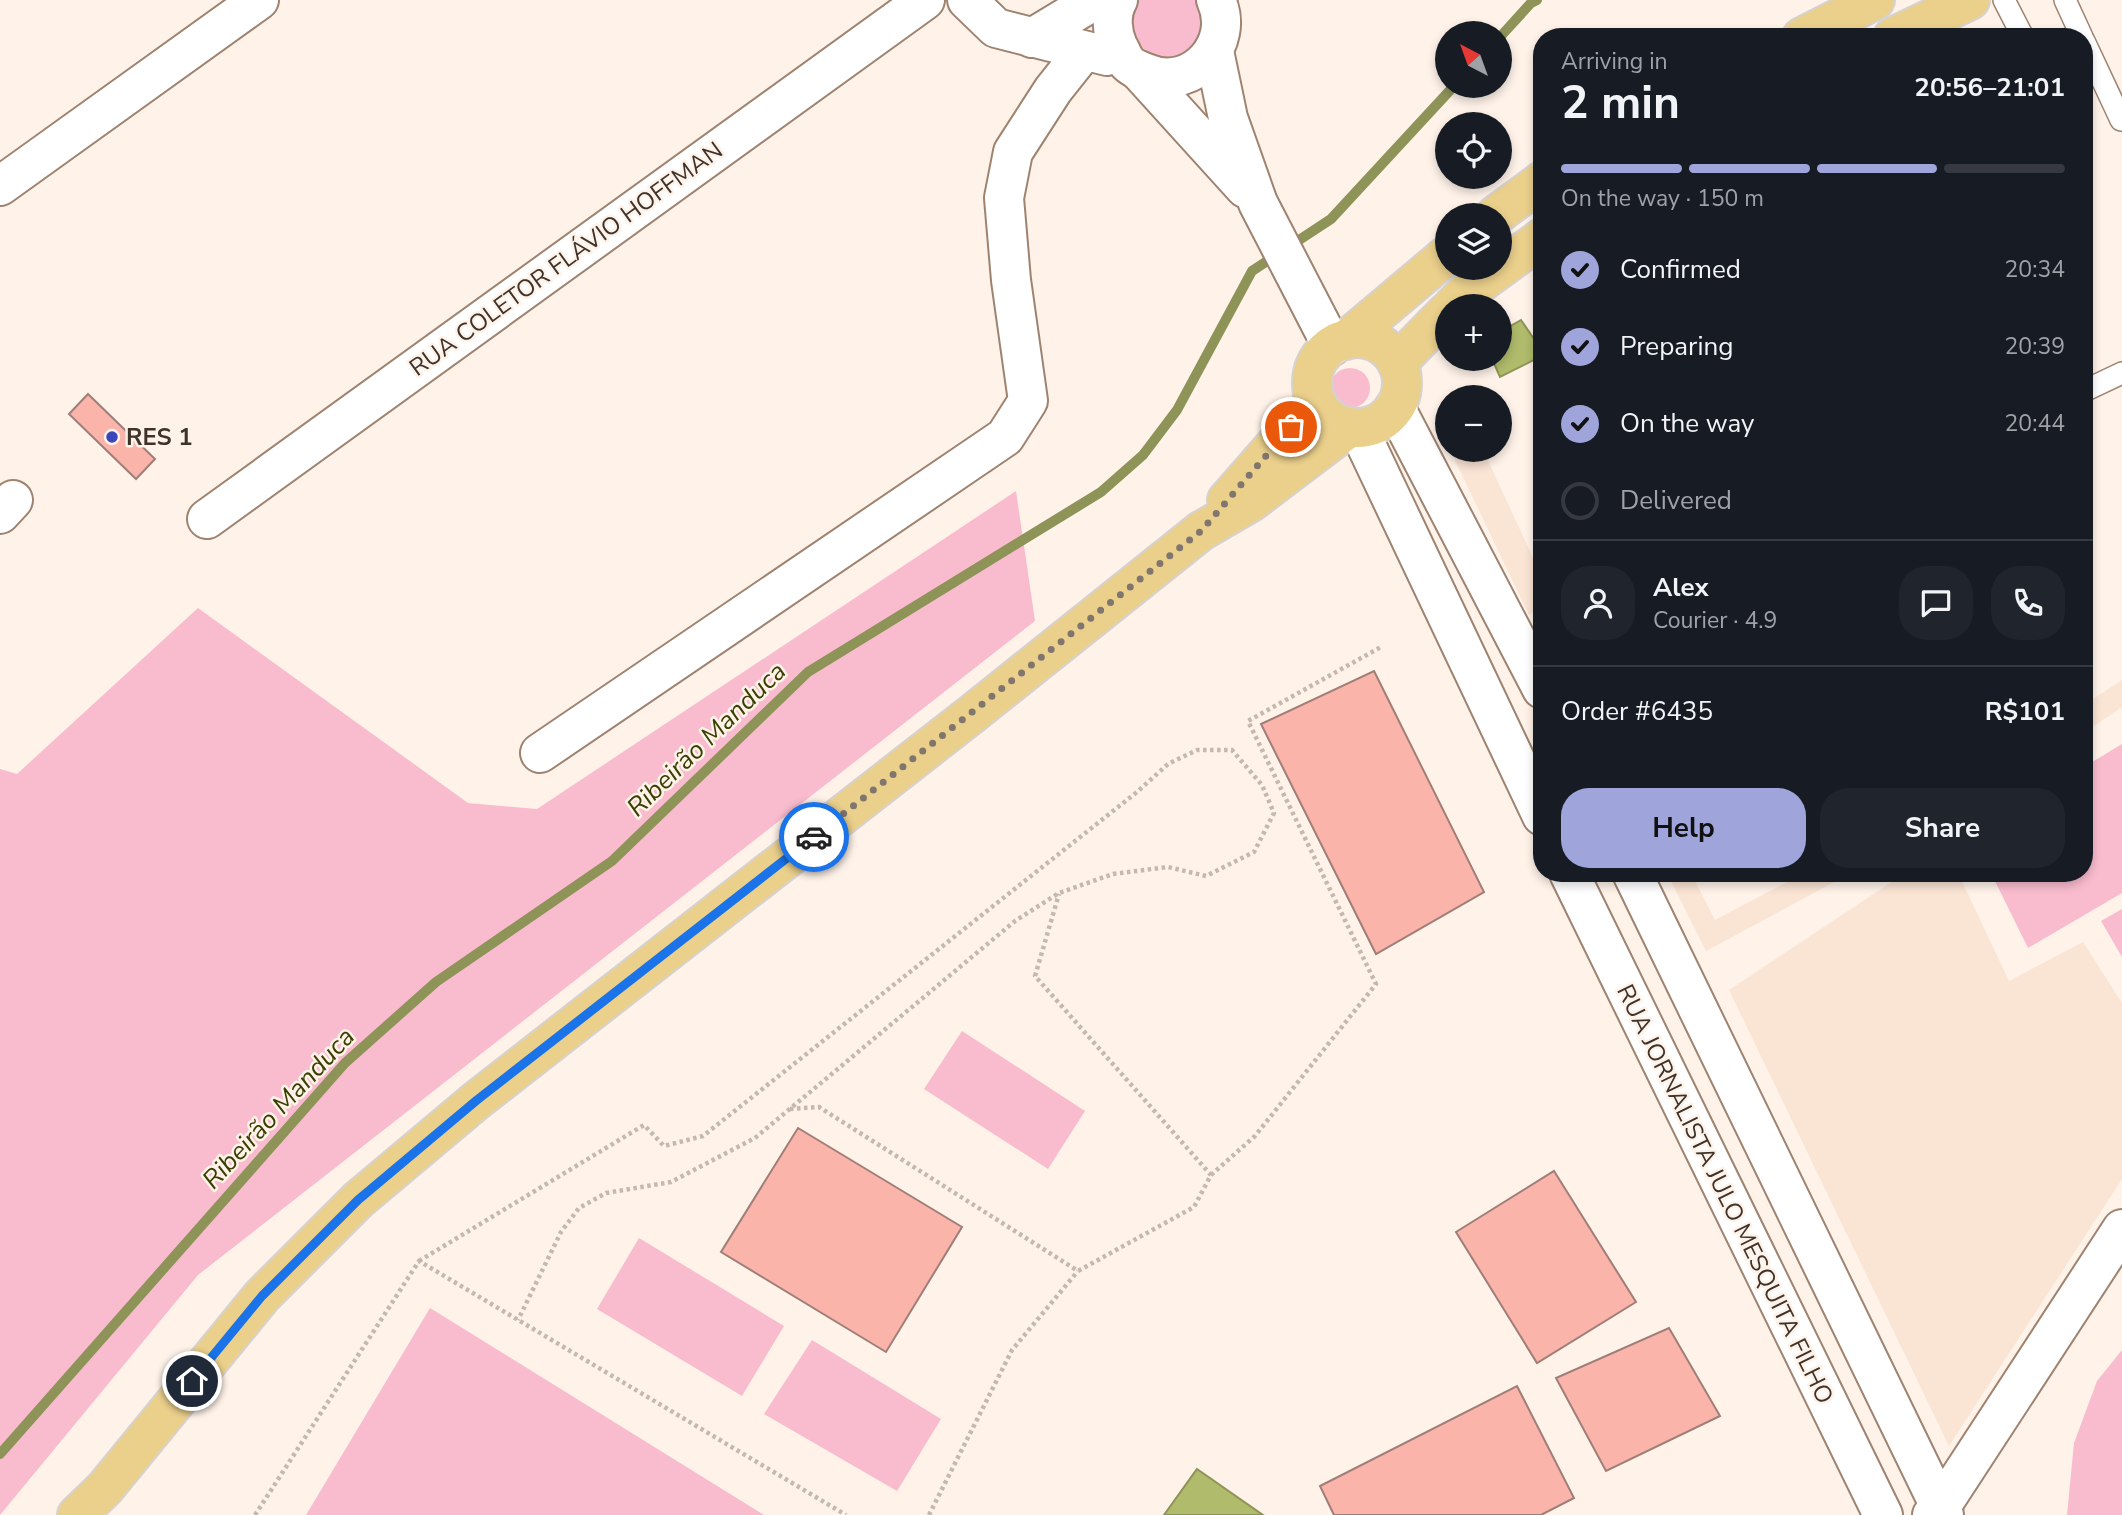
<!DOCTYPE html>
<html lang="en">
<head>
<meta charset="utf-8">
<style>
  body { margin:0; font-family:"Nunito Sans",sans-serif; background:#20242c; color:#f1f3f6; height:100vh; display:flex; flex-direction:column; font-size:26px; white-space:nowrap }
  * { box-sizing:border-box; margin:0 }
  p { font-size:23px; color:#9ea1a6 }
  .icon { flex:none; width:38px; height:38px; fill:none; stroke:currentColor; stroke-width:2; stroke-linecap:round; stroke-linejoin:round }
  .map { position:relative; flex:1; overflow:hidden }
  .panel { position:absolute; left:1533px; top:28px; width:560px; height:854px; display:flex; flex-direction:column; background:#171b24; border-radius:28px; box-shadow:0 4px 10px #0003 }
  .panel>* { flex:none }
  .needle { width:46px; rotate:319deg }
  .fabs { position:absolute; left:1435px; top:21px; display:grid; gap:14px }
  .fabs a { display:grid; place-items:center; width:77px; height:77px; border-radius:50%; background:#171b24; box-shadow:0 4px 10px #0003; font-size:35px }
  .pin { position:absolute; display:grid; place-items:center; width:60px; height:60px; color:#fff; margin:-30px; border:4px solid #fff; border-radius:50%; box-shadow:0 2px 7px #0007 }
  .courier { position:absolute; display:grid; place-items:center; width:70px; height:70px; margin:-35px; border:5px solid #1a73e8; border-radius:50%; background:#fff; color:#222; box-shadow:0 2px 9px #0007 }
  .head em { font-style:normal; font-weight:700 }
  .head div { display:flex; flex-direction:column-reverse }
  .head { display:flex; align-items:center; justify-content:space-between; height:119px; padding:0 28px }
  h1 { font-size:46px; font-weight:700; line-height:52px }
  .bar { display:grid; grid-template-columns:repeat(4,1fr); gap:10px 7px; align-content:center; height:84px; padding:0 28px }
  .bar i { height:9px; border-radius:5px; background:#363941 }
  .bar .current { background:#9fa5db }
  .bar p { grid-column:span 4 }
  .line { display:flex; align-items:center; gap:18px; padding:0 28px; border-top:2px solid #363941 }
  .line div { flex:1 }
  .round { display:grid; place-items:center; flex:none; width:74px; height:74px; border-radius:28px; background:#20242c }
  ol { padding:0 28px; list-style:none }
  li { display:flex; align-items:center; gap:21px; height:77px }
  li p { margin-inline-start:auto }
  li .icon { padding:7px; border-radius:50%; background:#9fa5db; color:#111; stroke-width:4 }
  li:last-child { color:#9ea1a6 }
  li i { width:38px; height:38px; border:4px solid #363941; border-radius:50% }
  .cta { display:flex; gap:14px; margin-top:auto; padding:14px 28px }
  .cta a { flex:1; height:80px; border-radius:28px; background:#9fa5db; color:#111; font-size:28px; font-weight:700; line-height:80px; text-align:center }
  .cta a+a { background:#20242c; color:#f1f3f6 }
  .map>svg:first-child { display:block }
  .built { fill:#fae4d4 }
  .green { fill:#f9bcce }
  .water { fill:#b0bc6b; stroke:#8e9358; stroke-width:2 }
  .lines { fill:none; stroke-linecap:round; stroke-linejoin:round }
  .stream { stroke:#8e9358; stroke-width:10 }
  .building { fill:#fbb4a9; stroke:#a07e78; stroke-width:2 }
  .service-casing { stroke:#9e8370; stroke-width:24 }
  .minor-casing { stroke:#9e8370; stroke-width:42 }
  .primary-casing { stroke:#d5d2d0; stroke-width:42 }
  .path { stroke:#c4b8af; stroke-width:4.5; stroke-dasharray:3.5 3.5; stroke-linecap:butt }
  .service { stroke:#fff; stroke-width:21 }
  .minor { stroke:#fff; stroke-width:38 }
  .primary { stroke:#ebd08c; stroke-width:38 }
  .done { stroke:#81766e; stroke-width:7; stroke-dasharray:0 12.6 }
  .route { stroke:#1a73e8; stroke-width:9 }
  .poi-dot { fill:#3b46ba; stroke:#fef2e9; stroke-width:2.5 }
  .labels { text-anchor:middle; stroke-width:5; stroke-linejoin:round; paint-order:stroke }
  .street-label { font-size:24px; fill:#3e332b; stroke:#fef2e9 }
  .poi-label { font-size:24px; font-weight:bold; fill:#3e332b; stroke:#fef2e9; text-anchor:start }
  .water-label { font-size:26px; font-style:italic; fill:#383f00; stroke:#fef2e9 }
</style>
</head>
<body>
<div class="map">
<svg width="2122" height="1515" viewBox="0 0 2122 1515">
  <rect width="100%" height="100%" fill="#fef2e9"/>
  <g class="built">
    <path d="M1450,450H1483L1542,577V606L1529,615Z"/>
    <path d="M2122,680V707L2094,726L2084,716V705Z"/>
    <path d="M1667,873H1691L1715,920L1804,873H1851L1706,951Z"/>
    <path d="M1905,873H1958L2009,981L2083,942L2122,1003V1179L1949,1446L1729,990Z"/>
  </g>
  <g class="green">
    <path d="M1126,0H1209L1199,56L1144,62L1121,11Z"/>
    <circle cx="1350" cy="388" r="20"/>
    <path d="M1016,491L1035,621L198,1275L0,1515V769L17,774L198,608L468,803L537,809Z"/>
    <path d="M2122,744V893L2028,948L1991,873H2084V767Z"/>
    <path d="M2122,909V957L2101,921Z"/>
    <path d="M962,1031L1085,1111L1048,1169L924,1089Z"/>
    <path d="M639,1238L784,1326L742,1396L597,1309Z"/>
    <path d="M430,1308L764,1515H306Z"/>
    <path d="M812,1340L941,1419L897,1491L764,1414Z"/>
    <path d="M2122,1350V1515H2067L2074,1443L2097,1381Z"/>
  </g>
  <g class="water">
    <path d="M1521,320L1534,339L1542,335V356L1500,377L1492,359H1500V332Z"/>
    <path d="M1197,1469L1263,1515H1164Z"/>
  </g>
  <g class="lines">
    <g class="stream">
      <path d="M1500,37L1531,3L1537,0"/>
      <path d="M0,1454L345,1063L436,982L612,861L808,672L1101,492L1143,455L1177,410L1252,271L1331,219L1454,86"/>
    </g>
  </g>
  <g class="building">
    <path d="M88,394L155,459L136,479L69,414Z"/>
    <path d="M1374,671L1484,892L1376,954L1261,724Z"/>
    <path d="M798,1128L962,1227L886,1352L721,1252Z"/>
    <path d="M1554,1171L1636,1302L1537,1363L1456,1232Z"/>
    <path d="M1669,1328L1720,1416L1606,1471L1556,1378Z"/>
    <path d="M1517,1386L1574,1498L1541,1515H1334L1320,1486Z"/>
  </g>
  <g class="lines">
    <defs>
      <g id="service">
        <path d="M2004,0L2023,37"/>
        <path d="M2065,0L2082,37"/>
        <path d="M2084,41L2121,120"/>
        <path d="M2084,391L2122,373"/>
      </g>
      <g id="minor">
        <path d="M967,0L996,28L1107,56"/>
        <path d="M1118,0C1110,14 1112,33 1118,46C1121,51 1123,57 1126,61C1131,68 1141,71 1149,74C1193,91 1236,43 1216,0"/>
        <path d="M1032,38L1095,0"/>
        <path d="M1214,51L1228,118L1258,203L1332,346"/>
        <path d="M1138,70L1245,188"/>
        <path d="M0,186L259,0"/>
        <path d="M1395,407L1542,689"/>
        <path d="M1358,428L1542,816"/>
        <path d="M0,514L13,500"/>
        <path d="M207,519L925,0"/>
        <path d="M540,753L1005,437L1028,401L1011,280L1004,198L1013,152L1053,90L1084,51"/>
        <path d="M1569,873L1883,1515"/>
        <path d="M1632,873L1944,1515"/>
        <path d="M1932,1515L1940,1508L2122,1229"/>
      </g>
      <g id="primary">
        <path d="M1802,37L1875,0"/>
        <path d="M1893,37L1970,0"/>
        <path d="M1496,215L1542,181"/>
        <path d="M1453,306L1465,294L1542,238"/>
        <circle cx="1357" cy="383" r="45"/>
        <path d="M1346,340L1447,255"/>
        <path d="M1397,363L1447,312"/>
        <path d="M1227,500L1291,427L1315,403"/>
        <path d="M77,1515L105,1488L262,1296L358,1200L477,1100L972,714L1201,531L1251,502L1350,427"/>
      </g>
    </defs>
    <use href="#service" class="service-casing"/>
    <use href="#minor" class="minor-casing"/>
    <use href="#primary" class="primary-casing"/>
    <g class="path">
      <path d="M790,1109L819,1107L1078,1271L1194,1207L1211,1175L1035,976L1059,894"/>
      <path d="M1211,1175L1255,1136L1376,984L1248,721L1381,647"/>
      <path d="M419,1261L644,1125L664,1146L703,1136L1137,792L1168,764L1197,750H1232L1262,785L1274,813L1254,852L1206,876L1168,867L1113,874L1059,893L1015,921L755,1138L671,1182L606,1193L579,1208L561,1232L518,1320"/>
      <path d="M255,1515L419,1261L846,1515"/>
      <path d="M929,1515L1012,1350L1078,1271"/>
    </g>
    <use href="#service" class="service"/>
    <use href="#minor" class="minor"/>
    <use href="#primary" class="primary"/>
  </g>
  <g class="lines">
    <path class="done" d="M814,837L1201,531L1291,427"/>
    <path class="route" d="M192,1381L262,1296L358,1200L477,1100L814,837"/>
  </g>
  <circle class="poi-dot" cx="112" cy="437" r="7"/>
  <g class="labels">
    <g class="street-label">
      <text transform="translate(566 259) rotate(-36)" y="8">RUA COLETOR FLÁVIO HOFFMAN</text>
      <text transform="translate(1725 1194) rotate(64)" y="8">RUA JORNALISTA JULO MESQUITA FILHO</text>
    </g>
    <g class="poi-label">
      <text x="126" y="445">RES 1</text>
    </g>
    <g class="water-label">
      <text transform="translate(706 739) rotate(-44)" y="9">Ribeirão Manduca</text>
      <text transform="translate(278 1108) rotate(-47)" y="9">Ribeirão Manduca</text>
    </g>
  </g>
</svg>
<div class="fabs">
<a><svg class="needle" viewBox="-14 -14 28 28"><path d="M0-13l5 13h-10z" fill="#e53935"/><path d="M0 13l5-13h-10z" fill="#9ea1a6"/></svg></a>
<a><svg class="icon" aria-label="locate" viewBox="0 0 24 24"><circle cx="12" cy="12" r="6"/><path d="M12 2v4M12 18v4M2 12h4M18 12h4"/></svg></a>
<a><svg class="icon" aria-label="layers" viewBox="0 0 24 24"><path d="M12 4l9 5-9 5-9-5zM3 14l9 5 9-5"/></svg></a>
<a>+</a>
<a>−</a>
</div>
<div class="pin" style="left:1291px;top:427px;background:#ea580c"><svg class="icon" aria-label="bag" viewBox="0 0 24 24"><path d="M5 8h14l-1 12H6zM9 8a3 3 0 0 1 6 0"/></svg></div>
<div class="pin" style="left:192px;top:1381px;background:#1f2937"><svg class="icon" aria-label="home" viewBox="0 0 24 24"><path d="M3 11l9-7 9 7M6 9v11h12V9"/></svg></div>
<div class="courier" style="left:814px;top:837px"><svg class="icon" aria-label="car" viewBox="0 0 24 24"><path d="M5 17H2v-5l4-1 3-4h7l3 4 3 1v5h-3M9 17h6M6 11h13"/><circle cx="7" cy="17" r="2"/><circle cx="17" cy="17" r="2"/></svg></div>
<section class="panel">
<div class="head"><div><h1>2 min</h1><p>Arriving in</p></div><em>20:56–21:01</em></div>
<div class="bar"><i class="current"></i><i class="current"></i><i class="current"></i><i></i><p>On the way · 150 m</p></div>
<ol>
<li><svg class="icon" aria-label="check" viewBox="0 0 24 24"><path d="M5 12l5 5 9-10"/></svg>Confirmed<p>20:34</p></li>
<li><svg class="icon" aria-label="check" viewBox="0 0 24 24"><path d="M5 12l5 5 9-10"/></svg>Preparing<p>20:39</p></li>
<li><svg class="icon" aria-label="check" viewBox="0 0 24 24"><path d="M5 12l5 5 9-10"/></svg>On the way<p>20:44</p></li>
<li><i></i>Delivered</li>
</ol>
<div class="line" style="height:126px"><a class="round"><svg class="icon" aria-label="person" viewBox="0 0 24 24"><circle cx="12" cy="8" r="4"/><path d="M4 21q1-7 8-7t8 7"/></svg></a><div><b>Alex</b><p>Courier · 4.9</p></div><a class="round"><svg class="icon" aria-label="chat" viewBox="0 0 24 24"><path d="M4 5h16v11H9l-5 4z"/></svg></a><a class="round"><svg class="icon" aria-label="phone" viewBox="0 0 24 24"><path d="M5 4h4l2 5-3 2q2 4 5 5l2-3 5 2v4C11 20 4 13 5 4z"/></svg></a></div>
<div class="line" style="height:91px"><div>Order #6435</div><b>R$101</b></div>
<div class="cta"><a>Help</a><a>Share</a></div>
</section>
</div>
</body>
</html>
